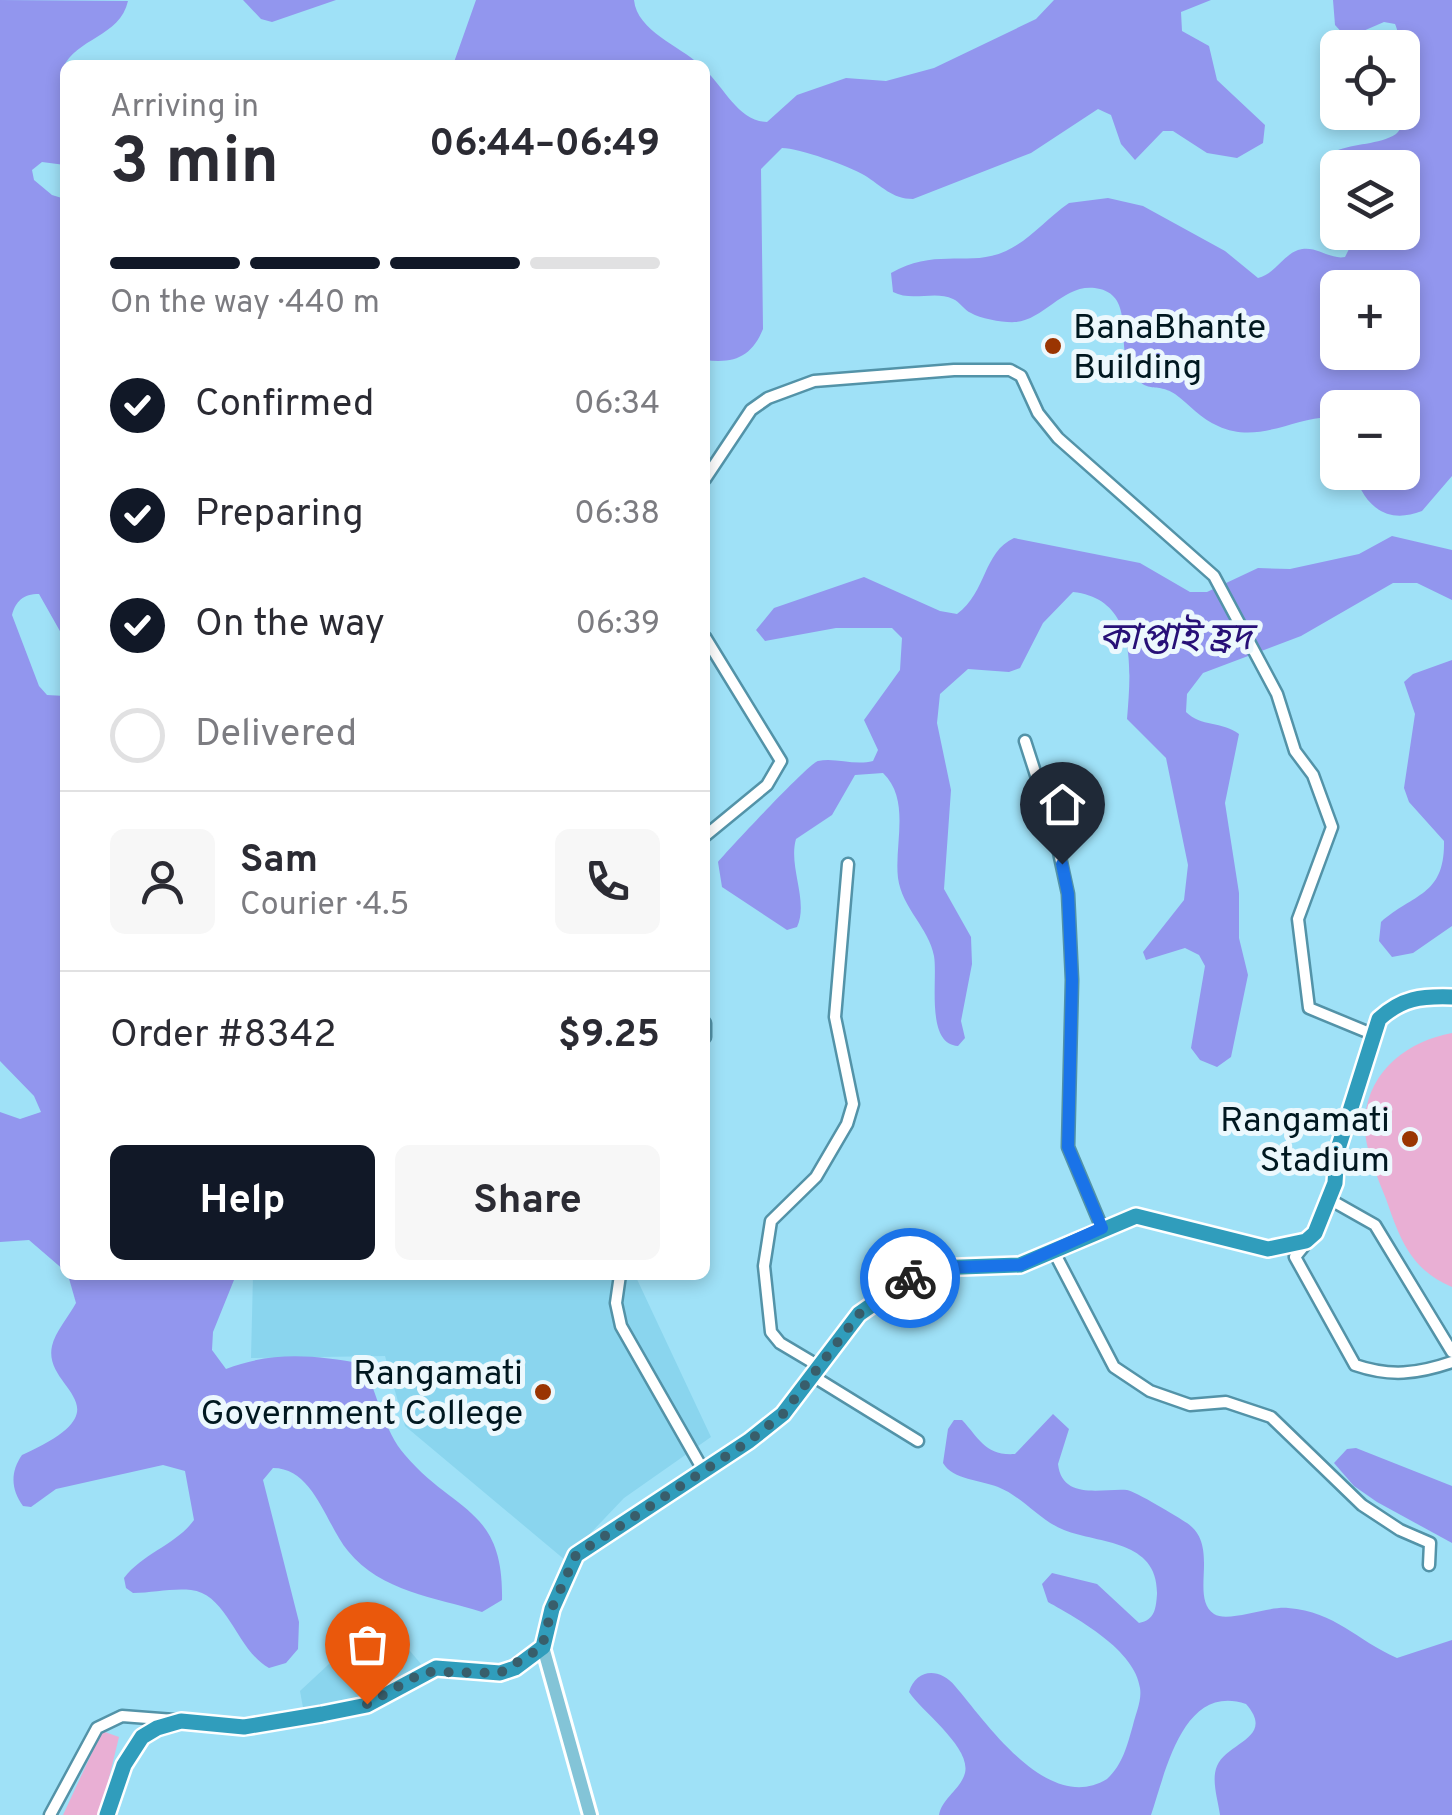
<!DOCTYPE html>
<html lang="en">
<head>
<meta charset="utf-8">
<style>
  body { margin:0; font-family:Overpass,"Noto Sans Bengali",sans-serif; background:#f7f7f7; color:#2b2b33; height:100vh; display:flex; flex-direction:column; font-size:38px; white-space:nowrap }
  * { box-sizing:border-box; margin:0 }
  p { font-size:32px; color:#7c7c81 }
  .icon { flex:none; width:55px; height:55px; fill:none; stroke:currentColor; stroke-width:2; stroke-linecap:round; stroke-linejoin:round }
  .map { position:relative; flex:1; overflow:hidden }
  .sheet { position:absolute; left:60px; top:60px; width:650px; height:1220px; display:flex; flex-direction:column; background:#fff; border-radius:15px; box-shadow:0 5px 15px #0003 }
  .sheet>* { flex:none }
  .buttons { position:absolute; left:1320px; top:30px; display:grid; gap:20px }
  .buttons a { display:grid; place-items:center; width:100px; height:100px; border-radius:15px; background:#fff; box-shadow:0 5px 15px #0003; font-size:50px }
  .pin { position:absolute; display:grid; place-items:center; width:85px; height:85px; color:#fff; margin:-102px -42px; border-radius:50% 50% 50% 0; rotate:-45deg; box-shadow:0 0 10px #0007 }
  .pin .icon { rotate:45deg }
  .courier { position:absolute; display:grid; place-items:center; width:100px; height:100px; margin:-50px; border:8px solid #1a73e8; border-radius:50%; background:#fff; color:#222; box-shadow:0 2px 12px #0007 }
  .summary em { font-style:normal; font-weight:700 }
  .summary div { display:flex; flex-direction:column-reverse }
  .summary { display:flex; align-items:center; justify-content:space-between; height:170px; padding:0 50px }
  h1 { font-size:65px; font-weight:700; line-height:75px }
  .bar { display:grid; grid-template-columns:repeat(4,1fr); gap:15px 10px; align-content:center; height:120px; padding:0 50px }
  .bar i { height:12px; border-radius:8px; background:#e1e1e2 }
  .bar .current { background:#111827 }
  .bar p { grid-column:span 4 }
  .line { display:flex; align-items:center; gap:25px; padding:0 50px; border-top:2px solid #e1e1e2 }
  .line div { flex:1 }
  .round { display:grid; place-items:center; flex:none; width:105px; height:105px; border-radius:15px; background:#f7f7f7 }
  ol { padding:0 50px; list-style:none }
  li { display:flex; align-items:center; gap:30px; height:110px }
  li p { margin-inline-start:auto }
  li .icon { padding:10px; border-radius:50%; background:#111827; color:#fff; stroke-width:4 }
  li:last-child { color:#7c7c81 }
  li i { width:55px; height:55px; border:5px solid #e1e1e2; border-radius:50% }
  .button { display:flex; gap:20px; margin-top:auto; padding:20px 50px }
  .button a { flex:1; height:115px; border-radius:15px; background:#111827; color:#fff; font-size:40px; font-weight:700; line-height:115px; text-align:center }
  .button a+a { background:#f7f7f7; color:#2b2b33 }
  .map>svg:first-child { display:block }
  .built { fill:#8ad5ee }
  .green { fill:#e9afd4 }
  .water { fill:#9296ee; fill-rule:evenodd }
  .lines { fill:none; stroke-linecap:round; stroke-linejoin:round }
  .minor-casing { stroke:#5393a8; stroke-width:15 }
  .major-casing { stroke:#fff; stroke-width:18 }
  .highway-casing { stroke:#fff; stroke-width:20 }
  .minor { stroke:#fff; stroke-width:10 }
  .major { stroke:#83c4d7; stroke-width:12 }
  .highway { stroke:#309dbc; stroke-width:15 }
  .done { stroke:#385e6b; stroke-width:10; stroke-dasharray:0 18 }
  .route { stroke:#1a73e8; stroke-width:12 }
  .poi-dot { fill:#9a3502; stroke:#ecf8fd; stroke-width:4 }
  .labels { text-anchor:middle; stroke-width:10; stroke-linejoin:round; paint-order:stroke }
  .poi-label { font-size:35px; fill:#001820; stroke:#ecf8fd; text-anchor:end }
  .water-label { font-size:38px; font-style:italic; fill:#271077; stroke:#ecf8fd }
</style>
</head>
<body>
<div class="map">
<svg width="1452" height="1815" viewBox="0 0 1452 1815">
  <rect width="100%" height="100%" fill="#9fe1f7"/>
  <g class="built">
    <path d="M253,1275H635L711,1437L624,1498L565,1560L405,1426L385,1356L251,1358Z"/>
    <path d="M372,1624L388,1625L421,1664L365,1698L304,1713L300,1691Z"/>
  </g>
  <g class="green">
    <path d="M1452,1033V1287C1411,1270 1400,1239 1386,1199C1377,1175 1362,1144 1365,1117C1370,1069 1409,1041 1452,1033Z"/>
    <path d="M102,1731L119,1737L100,1815H63Z"/>
  </g>
  <g class="water">
    <path d="M0,0L128,1C120,37 76,38 63,68L65,165L42,162L32,170L34,180L52,195L65,199V640L39,594C23,594 16,601 12,615L39,686L47,695L65,696V1271L29,1240L0,1242V1112L20,1119L41,1112L34,1096L0,1061Z"/>
    <path d="M243,0H336L272,22L261,19Z"/>
    <path d="M476,0H634C637,31 680,46 700,65H453Z"/>
    <path d="M1054,0H1211L1181,12L1182,31L1209,46L1217,80L1265,125L1263,143L1237,158L1207,153L1173,131H1163L1135,160L1121,144L1111,115L1098,109L1031,153L913,199C892,199 882,186 864,175C849,166 799,148 782,148L761,169L763,329C752,356 735,364 705,360V70C724,87 739,122 767,122L797,95L846,78L886,81L934,68L1036,19Z"/>
    <path d="M1333,0H1452V476L1422,511C1386,525 1365,506 1354,473L1402,472V408H1338L1337,418C1299,413 1261,446 1218,426C1201,419 1189,404 1175,394C1154,380 1144,399 1128,363C1118,341 1133,297 1100,289C1066,280 1046,319 1016,322C1005,323 981,319 971,313C964,310 960,302 953,299C935,290 912,302 893,292L891,273C936,247 969,268 1006,251C1030,240 1047,218 1069,203L1108,198L1143,206L1225,251L1258,278C1275,274 1282,256 1298,250C1316,244 1329,260 1345,257L1353,241L1350,233L1402,232V168H1338L1337,211C1329,190 1323,172 1336,151C1354,143 1379,145 1396,134C1411,125 1402,37 1395,24L1384,22L1347,38L1335,25ZM1338,288H1402V352H1338Z"/>
    <path d="M1392,536L1452,550V600L1417,583H1393L1301,636L1203,673L1187,694L1186,712C1201,727 1222,721 1239,734L1225,803L1239,893V938L1248,975L1231,1057L1217,1067L1200,1060L1191,1048L1205,966L1199,955L1185,948L1146,960L1143,952L1184,900L1188,865L1166,758L1127,719C1131,670 1138,599 1073,592L1043,623L1020,668L1009,672L968,669L940,694L937,723L951,790L944,889L971,937L972,964L961,1021L965,1038L958,1046C925,1044 938,979 934,956C929,928 902,908 898,878C894,844 911,800 883,773L855,775L832,815L796,839C788,867 809,901 797,927L787,930L722,887L718,862C729,849 809,763 818,761C835,757 854,766 873,761L878,750L864,720L900,670L902,638L892,628H836L765,641L756,630L774,608L864,577L940,611L957,614C987,592 983,552 1014,538L1140,563L1190,592H1207L1258,568L1290,569L1359,554Z"/>
    <path d="M1452,660V926L1413,953L1392,957L1379,941L1381,922C1414,893 1445,896 1444,841L1409,802L1404,788L1415,714L1404,682L1413,674Z"/>
    <path d="M68,1275H236L213,1332L212,1350L226,1369C272,1351 315,1355 363,1364C377,1393 384,1431 405,1455C454,1513 504,1507 502,1600L482,1612C435,1597 381,1592 348,1551C326,1525 314,1468 273,1468L263,1480L299,1622L298,1649L286,1663L269,1668C237,1651 228,1594 191,1590C172,1588 152,1593 133,1593L126,1588L124,1578C143,1553 176,1545 194,1520L185,1471L163,1465L56,1489L31,1507L23,1506C11,1490 10,1472 22,1455C132,1406 42,1390 52,1346C55,1332 69,1316 76,1303Z"/>
    <path d="M1053,1414L1069,1429L1058,1464C1062,1501 1103,1488 1127,1490C1135,1491 1178,1517 1187,1523C1221,1546 1189,1597 1214,1614C1228,1623 1267,1606 1288,1608C1336,1612 1356,1640 1397,1658L1452,1640V1815H1220C1218,1800 1211,1780 1217,1766C1227,1742 1276,1738 1246,1704C1183,1683 1166,1771 1151,1815H939C942,1799 958,1791 964,1776C975,1750 923,1713 909,1692C916,1669 939,1667 955,1686C986,1722 1048,1815 1107,1779C1123,1764 1127,1746 1133,1725C1136,1713 1142,1700 1140,1688C1135,1650 1078,1619 1048,1602L1042,1584L1052,1573L1097,1584L1139,1623C1155,1620 1156,1608 1157,1594C1158,1540 1100,1544 1064,1530C1039,1520 1023,1497 998,1487C981,1480 953,1480 943,1463L948,1429L954,1420H962C980,1439 985,1456 1015,1454Z"/>
    <path d="M1356,1448L1452,1486V1543L1377,1502L1354,1486L1334,1463L1347,1449Z"/>
  </g>
  <g class="lines">
    <defs>
      <g id="minor">
        <path d="M705,479L751,410L768,398L814,381L954,370H1010L1021,376L1038,413L1058,438L1214,576L1277,694L1295,751L1313,775L1332,827L1298,919L1309,1008L1372,1034"/>
        <path d="M705,637L781,761L767,785L705,836"/>
        <path d="M1025,741L1055,834L1068,894L1072,980L1068,1147L1102,1228"/>
        <path d="M705,1023V1037"/>
        <path d="M1329,1199L1375,1225L1452,1352"/>
        <path d="M1308,1241L1295,1257L1355,1365C1390,1377 1417,1374 1452,1362"/>
        <path d="M1054,1252L1114,1367L1150,1391L1190,1405L1226,1402L1271,1417L1362,1505L1400,1530L1430,1543L1429,1565"/>
        <path d="M620,1275L616,1303L621,1326L702,1468"/>
        <path d="M817,1365L780,1343L771,1332L764,1266L771,1221L816,1177L847,1124L853,1104L835,1017L848,864"/>
        <path d="M811,1375L918,1441"/>
        <path d="M50,1815L97,1728L122,1716L174,1720"/>
      </g>
      <path id="major" d="M543,1647L590,1815"/>
      <path id="highway" d="M107,1815L124,1765L142,1737L157,1728L181,1721L244,1727L322,1714L367,1705L436,1668L500,1673L515,1668L543,1647L552,1609L576,1555L749,1441L783,1414L859,1314L909,1279L934,1268L1020,1265L1136,1216L1268,1249L1306,1241L1315,1233L1335,1183L1337,1152L1379,1019C1402,998 1421,996 1452,997"/>
    </defs>
    <use href="#minor" class="minor-casing"/>
    <use href="#major" class="major-casing"/>
    <use href="#highway" class="highway-casing"/>
    <use href="#minor" class="minor"/>
    <use href="#major" class="major"/>
    <use href="#highway" class="highway"/>
  </g>
  <g class="lines">
    <path class="done" d="M367,1704L424,1672L500,1673L542,1647L552,1608L576,1555L749,1441L783,1414L859,1314L910,1278"/>
    <path class="route" d="M910,1278L934,1268L1020,1265L1102,1228L1068,1147L1072,980L1068,894L1062,864"/>
  </g>
  <g class="poi-dot">
    <circle cx="1053" cy="346" r="10"/>
    <circle cx="1410" cy="1139" r="10"/>
    <circle cx="543" cy="1392" r="10"/>
  </g>
  <g class="labels">
    <g class="poi-label">
      <text x="1073" y="338" text-anchor="start">BanaBhante<tspan x="1073" dy="40">Building</tspan></text>
      <text x="1390" y="1131">Rangamati<tspan x="1390" dy="40">Stadium</tspan></text>
      <text x="523" y="1384">Rangamati<tspan x="523" dy="40">Government College</tspan></text>
    </g>
    <g class="water-label">
      <text x="1175" y="649">কাপ্তাই হ্রদ</text>
    </g>
  </g>
</svg>
<div class="buttons">
<a><svg class="icon" aria-label="locate" viewBox="0 0 24 24"><circle cx="12" cy="12" r="6"/><path d="M12 2v4M12 18v4M2 12h4M18 12h4"/></svg></a>
<a><svg class="icon" aria-label="layers" viewBox="0 0 24 24"><path d="M12 4l9 5-9 5-9-5zM3 14l9 5 9-5"/></svg></a>
<a>+</a>
<a>−</a>
</div>
<div class="pin" style="left:367px;top:1704px;background:#ea580c"><svg class="icon" aria-label="bag" viewBox="0 0 24 24"><path d="M5 8h14l-1 12H6zM9 8a3 3 0 0 1 6 0"/></svg></div>
<div class="pin" style="left:1062px;top:864px;background:#1f2937"><svg class="icon" aria-label="home" viewBox="0 0 24 24"><path d="M3 11l9-7 9 7M6 9v11h12V9"/></svg></div>
<div class="courier" style="left:910px;top:1278px"><svg class="icon" aria-label="bike" viewBox="0 0 24 24"><circle cx="6" cy="16" r="4"/><circle cx="18" cy="16" r="4"/><path d="M6 16l4-8h5l3 8M10 8l3 8H6M13 5h3"/></svg></div>
<section class="sheet">
<div class="summary"><div><h1>3 min</h1><p>Arriving in</p></div><em>06:44–06:49</em></div>
<div class="bar"><i class="current"></i><i class="current"></i><i class="current"></i><i></i><p>On the way · 440 m</p></div>
<ol>
<li><svg class="icon" aria-label="check" viewBox="0 0 24 24"><path d="M5 12l5 5 9-10"/></svg>Confirmed<p>06:34</p></li>
<li><svg class="icon" aria-label="check" viewBox="0 0 24 24"><path d="M5 12l5 5 9-10"/></svg>Preparing<p>06:38</p></li>
<li><svg class="icon" aria-label="check" viewBox="0 0 24 24"><path d="M5 12l5 5 9-10"/></svg>On the way<p>06:39</p></li>
<li><i></i>Delivered</li>
</ol>
<div class="line" style="height:180px"><a class="round"><svg class="icon" aria-label="person" viewBox="0 0 24 24"><circle cx="12" cy="8" r="4"/><path d="M4 21q1-7 8-7t8 7"/></svg></a><div><b>Sam</b><p>Courier · 4.5</p></div><a class="round"><svg class="icon" aria-label="phone" viewBox="0 0 24 24"><path d="M5 4h4l2 5-3 2q2 4 5 5l2-3 5 2v4C11 20 4 13 5 4z"/></svg></a></div>
<div class="line" style="height:130px"><div>Order #8342</div><b>$9.25</b></div>
<div class="button"><a>Help</a><a>Share</a></div>
</section>
</div>
</body>
</html>
